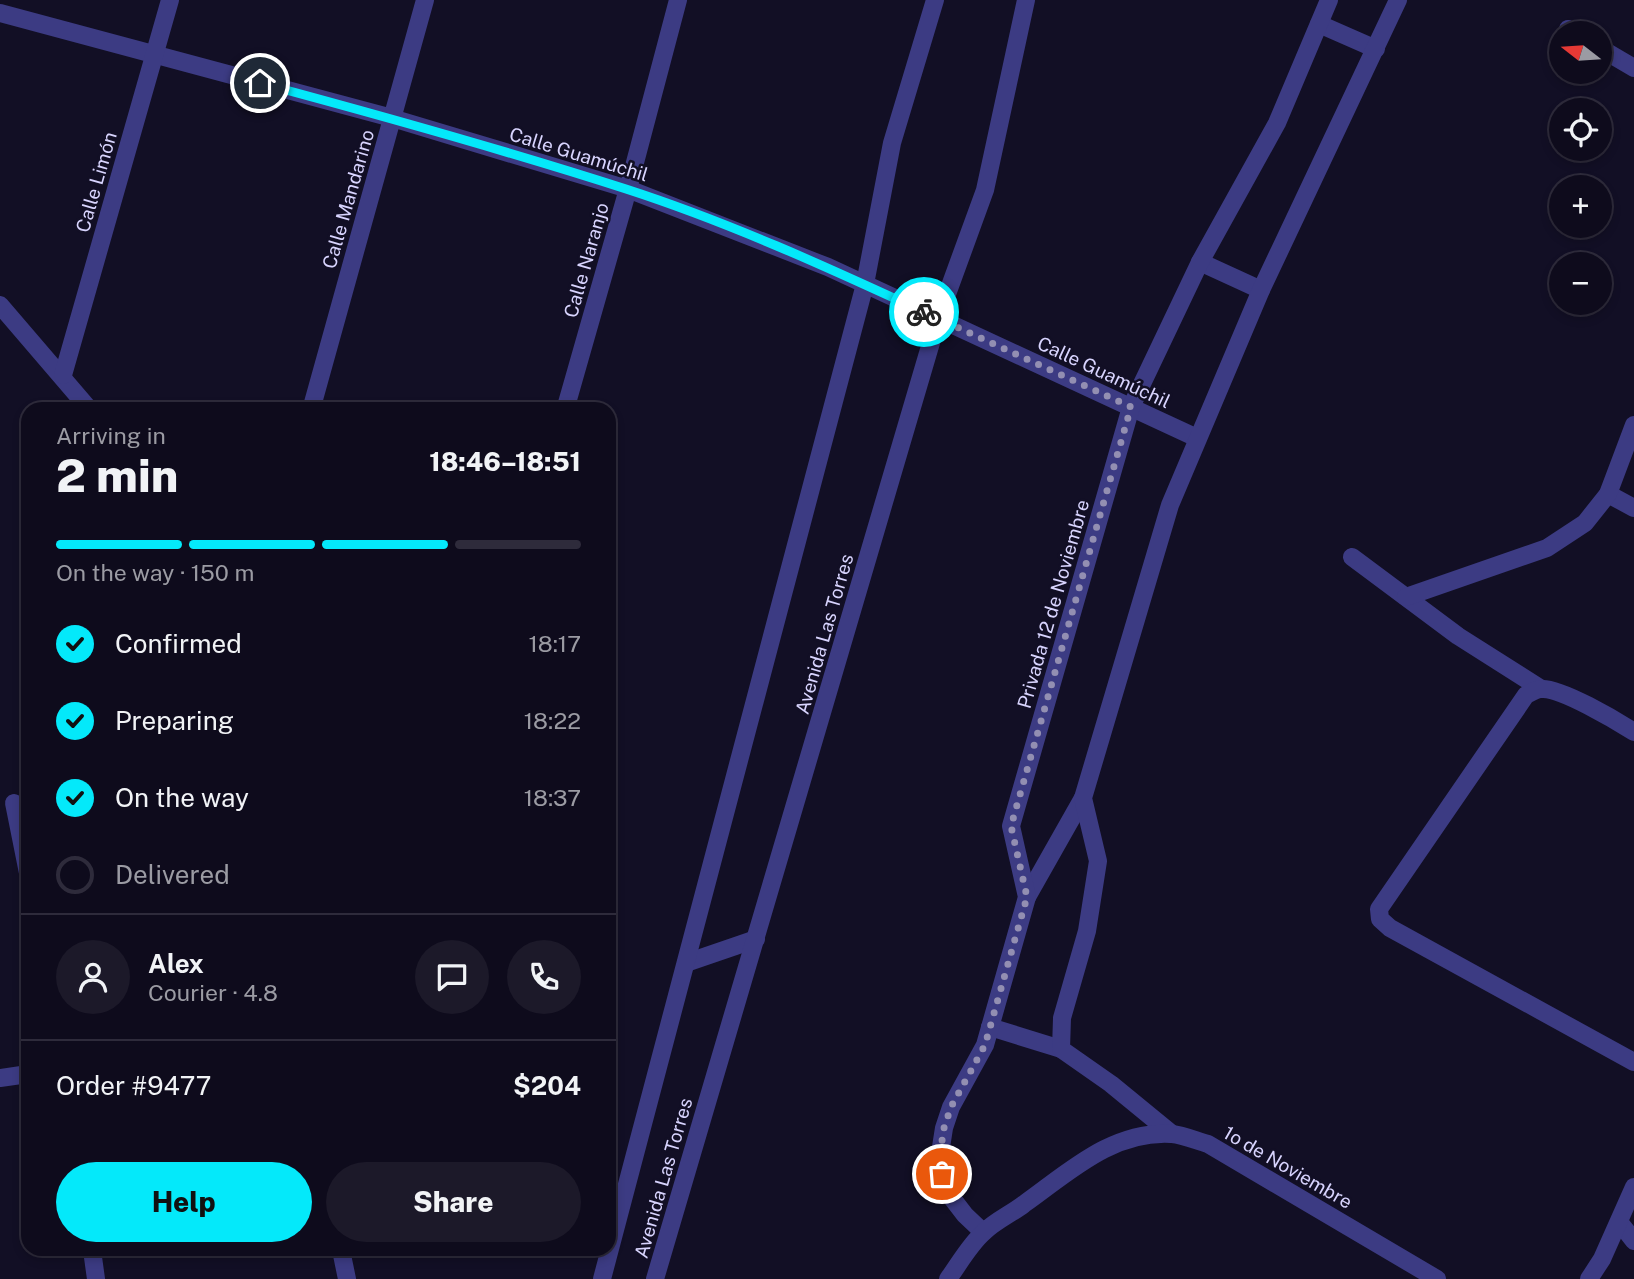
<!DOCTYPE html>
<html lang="en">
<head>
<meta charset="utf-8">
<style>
  body { margin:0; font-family:"Public Sans",sans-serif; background:#1c1929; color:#f1f3f6; height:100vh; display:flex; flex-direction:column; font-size:26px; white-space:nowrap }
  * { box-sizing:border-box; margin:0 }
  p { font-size:23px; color:#9b9ba3 }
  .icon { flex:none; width:38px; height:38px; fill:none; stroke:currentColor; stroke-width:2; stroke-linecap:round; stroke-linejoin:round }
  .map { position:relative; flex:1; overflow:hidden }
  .details { position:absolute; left:21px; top:402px; width:595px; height:854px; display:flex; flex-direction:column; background:#0e0b1c; border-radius:21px; box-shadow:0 4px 10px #0003,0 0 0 2px #2e2b3b }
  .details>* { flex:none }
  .needle { width:46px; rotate:287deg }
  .controls { position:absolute; left:1549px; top:21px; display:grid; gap:14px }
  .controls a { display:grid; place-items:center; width:63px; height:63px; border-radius:50%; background:#0e0b1c; box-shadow:0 4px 10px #0003,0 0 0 2px #2e2b3b; font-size:35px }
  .pin { position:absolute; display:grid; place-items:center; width:60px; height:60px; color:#fff; margin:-30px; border:4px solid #fff; border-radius:50%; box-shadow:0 2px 7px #0007 }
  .courier { position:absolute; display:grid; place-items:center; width:70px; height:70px; margin:-35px; border:5px solid #04e9fa; border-radius:50%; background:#fff; color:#222; box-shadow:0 2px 9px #0007 }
  .head em { font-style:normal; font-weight:800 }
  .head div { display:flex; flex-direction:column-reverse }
  .head { display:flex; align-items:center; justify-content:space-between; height:119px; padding:0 35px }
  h1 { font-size:46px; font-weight:800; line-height:52px }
  .bar { display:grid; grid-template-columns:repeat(4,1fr); gap:10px 7px; align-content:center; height:84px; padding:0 35px }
  .bar i { height:9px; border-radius:5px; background:#2e2b3b }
  .bar .selected { background:#04e9fa }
  .bar p { grid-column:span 4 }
  .line { display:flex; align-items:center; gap:18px; padding:0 35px; border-top:2px solid #2e2b3b }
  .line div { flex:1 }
  .round { display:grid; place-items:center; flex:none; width:74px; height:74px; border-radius:37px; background:#1c1929 }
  ol { padding:0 35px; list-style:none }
  li { display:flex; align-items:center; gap:21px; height:77px }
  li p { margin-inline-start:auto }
  li .icon { padding:7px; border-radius:50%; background:#04e9fa; color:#111; stroke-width:4 }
  li:last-child { color:#9b9ba3 }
  li i { width:38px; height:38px; border:4px solid #2e2b3b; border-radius:50% }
  .button { display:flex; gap:14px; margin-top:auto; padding:14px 35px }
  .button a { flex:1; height:80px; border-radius:42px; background:#04e9fa; color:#111; font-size:28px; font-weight:800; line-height:80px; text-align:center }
  .button a+a { background:#1c1929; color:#f1f3f6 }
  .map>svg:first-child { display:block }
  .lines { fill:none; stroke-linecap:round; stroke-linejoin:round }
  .minor { stroke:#3c3b83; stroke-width:18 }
  .done { stroke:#938fb2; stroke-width:7; stroke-dasharray:0 12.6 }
  .route { stroke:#04e9fa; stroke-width:9 }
  .labels { text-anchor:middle; stroke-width:5; stroke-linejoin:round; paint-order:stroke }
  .street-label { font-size:19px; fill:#d8d4fe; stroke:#120f25 }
</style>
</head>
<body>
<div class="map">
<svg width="1634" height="1279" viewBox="0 0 1634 1279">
  <rect width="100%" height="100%" fill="#120f25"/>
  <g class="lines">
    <g class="minor">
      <path d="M0,13L392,118L628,189L828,267L1197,438"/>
      <path d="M1319,24L1376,49"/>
      <path d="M1568,29L1575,33"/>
      <path d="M1600,48L1634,68"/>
      <path d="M1200,262L1261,290"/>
      <path d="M0,305L90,410"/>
      <path d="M63,375L170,0"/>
      <path d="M311,410L425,0"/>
      <path d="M565,410L628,189L678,0"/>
      <path d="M1608,494L1634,508"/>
      <path d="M1352,557L1458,636L1540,688"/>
      <path d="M1406,597L1547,548L1585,523L1608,494L1634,425"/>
      <path d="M1634,732C1617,721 1560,687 1541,689C1537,689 1530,693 1526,695L1379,909L1380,919L1390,928L1634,1062"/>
      <path d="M14,803L28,873"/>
      <path d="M1027,897L1083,798"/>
      <path d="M686,963L756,939"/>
      <path d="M990,1027L1061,1049"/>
      <path d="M0,1078L28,1074"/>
      <path d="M1172,1134L1111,1084L1061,1049L1062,1018L1087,931L1098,861L1083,798L1170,505L1261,290L1398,0"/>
      <path d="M1620,1223L1634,1241"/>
      <path d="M983,1232L965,1215L945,1189L939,1160L944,1128L951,1107L985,1045L1027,897L1011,826L1131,407L1200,262L1277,123L1329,0"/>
      <path d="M92,1250L96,1279"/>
      <path d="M341,1250L347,1279"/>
      <path d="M602,1279L865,284L892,143L935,0"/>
      <path d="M655,1279L938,319L985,190L1026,0"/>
      <path d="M948,1279C959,1264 970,1244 984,1232C995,1221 1011,1214 1024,1204C1068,1173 1112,1130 1172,1134C1183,1135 1197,1141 1208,1144L1437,1279"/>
      <path d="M1589,1279L1602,1259L1634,1187"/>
    </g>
  </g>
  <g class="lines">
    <path class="done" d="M924,312L1131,407L1011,826L1027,897L985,1045L951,1107L944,1128L939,1160L942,1174"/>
    <path class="route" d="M260,83C383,116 505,150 626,189C728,222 827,267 924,312"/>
  </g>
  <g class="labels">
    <g class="street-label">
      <text transform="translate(579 154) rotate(17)" y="7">Calle Guamúchil</text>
      <text transform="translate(96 182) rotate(-74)" y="7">Calle Limón</text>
      <text transform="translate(348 199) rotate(-74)" y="7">Calle Mandarino</text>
      <text transform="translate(586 260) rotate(-74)" y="7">Calle Naranjo</text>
      <text transform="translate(1104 372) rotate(25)" y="7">Calle Guamúchil</text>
      <text transform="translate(1053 604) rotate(-74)" y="7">Privada 12 de Noviembre</text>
      <text transform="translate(824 634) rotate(-74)" y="7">Avenida Las Torres</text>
      <text transform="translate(1288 1167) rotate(30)" y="7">1o de Noviembre</text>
      <text transform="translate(663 1178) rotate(-74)" y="7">Avenida Las Torres</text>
    </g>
  </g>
</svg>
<div class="controls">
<a><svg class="needle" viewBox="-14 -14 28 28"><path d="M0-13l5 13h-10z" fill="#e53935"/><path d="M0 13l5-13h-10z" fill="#9b9ba3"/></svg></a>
<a><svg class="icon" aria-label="locate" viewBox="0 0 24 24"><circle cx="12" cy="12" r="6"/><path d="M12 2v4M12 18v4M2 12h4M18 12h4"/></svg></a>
<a>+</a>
<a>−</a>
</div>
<div class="pin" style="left:942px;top:1174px;background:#ea580c"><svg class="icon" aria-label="bag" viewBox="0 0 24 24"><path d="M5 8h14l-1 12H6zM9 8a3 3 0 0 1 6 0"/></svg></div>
<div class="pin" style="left:260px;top:83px;background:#1f2937"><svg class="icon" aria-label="home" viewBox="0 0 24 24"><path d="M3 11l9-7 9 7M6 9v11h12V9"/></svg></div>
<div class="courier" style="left:924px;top:312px"><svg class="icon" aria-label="bike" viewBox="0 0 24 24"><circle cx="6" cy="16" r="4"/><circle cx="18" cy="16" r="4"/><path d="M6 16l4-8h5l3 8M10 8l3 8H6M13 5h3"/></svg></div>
<section class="details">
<div class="head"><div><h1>2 min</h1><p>Arriving in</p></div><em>18:46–18:51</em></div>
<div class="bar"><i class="selected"></i><i class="selected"></i><i class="selected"></i><i></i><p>On the way · 150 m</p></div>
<ol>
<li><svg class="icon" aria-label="check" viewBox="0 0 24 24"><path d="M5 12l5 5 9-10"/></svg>Confirmed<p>18:17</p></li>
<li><svg class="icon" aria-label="check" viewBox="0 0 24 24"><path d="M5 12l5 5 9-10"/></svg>Preparing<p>18:22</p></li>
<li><svg class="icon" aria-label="check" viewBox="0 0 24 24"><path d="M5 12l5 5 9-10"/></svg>On the way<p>18:37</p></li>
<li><i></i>Delivered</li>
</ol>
<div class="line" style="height:126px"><a class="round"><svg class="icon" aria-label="person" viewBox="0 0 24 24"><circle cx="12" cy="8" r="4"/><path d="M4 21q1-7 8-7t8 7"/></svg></a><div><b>Alex</b><p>Courier · 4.8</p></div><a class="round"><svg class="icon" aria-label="chat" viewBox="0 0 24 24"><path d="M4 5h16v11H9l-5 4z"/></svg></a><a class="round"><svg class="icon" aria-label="phone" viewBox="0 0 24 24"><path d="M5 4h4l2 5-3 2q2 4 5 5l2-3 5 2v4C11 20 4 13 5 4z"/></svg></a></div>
<div class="line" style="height:91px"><div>Order #9477</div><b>$204</b></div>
<div class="button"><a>Help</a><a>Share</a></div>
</section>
</div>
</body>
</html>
